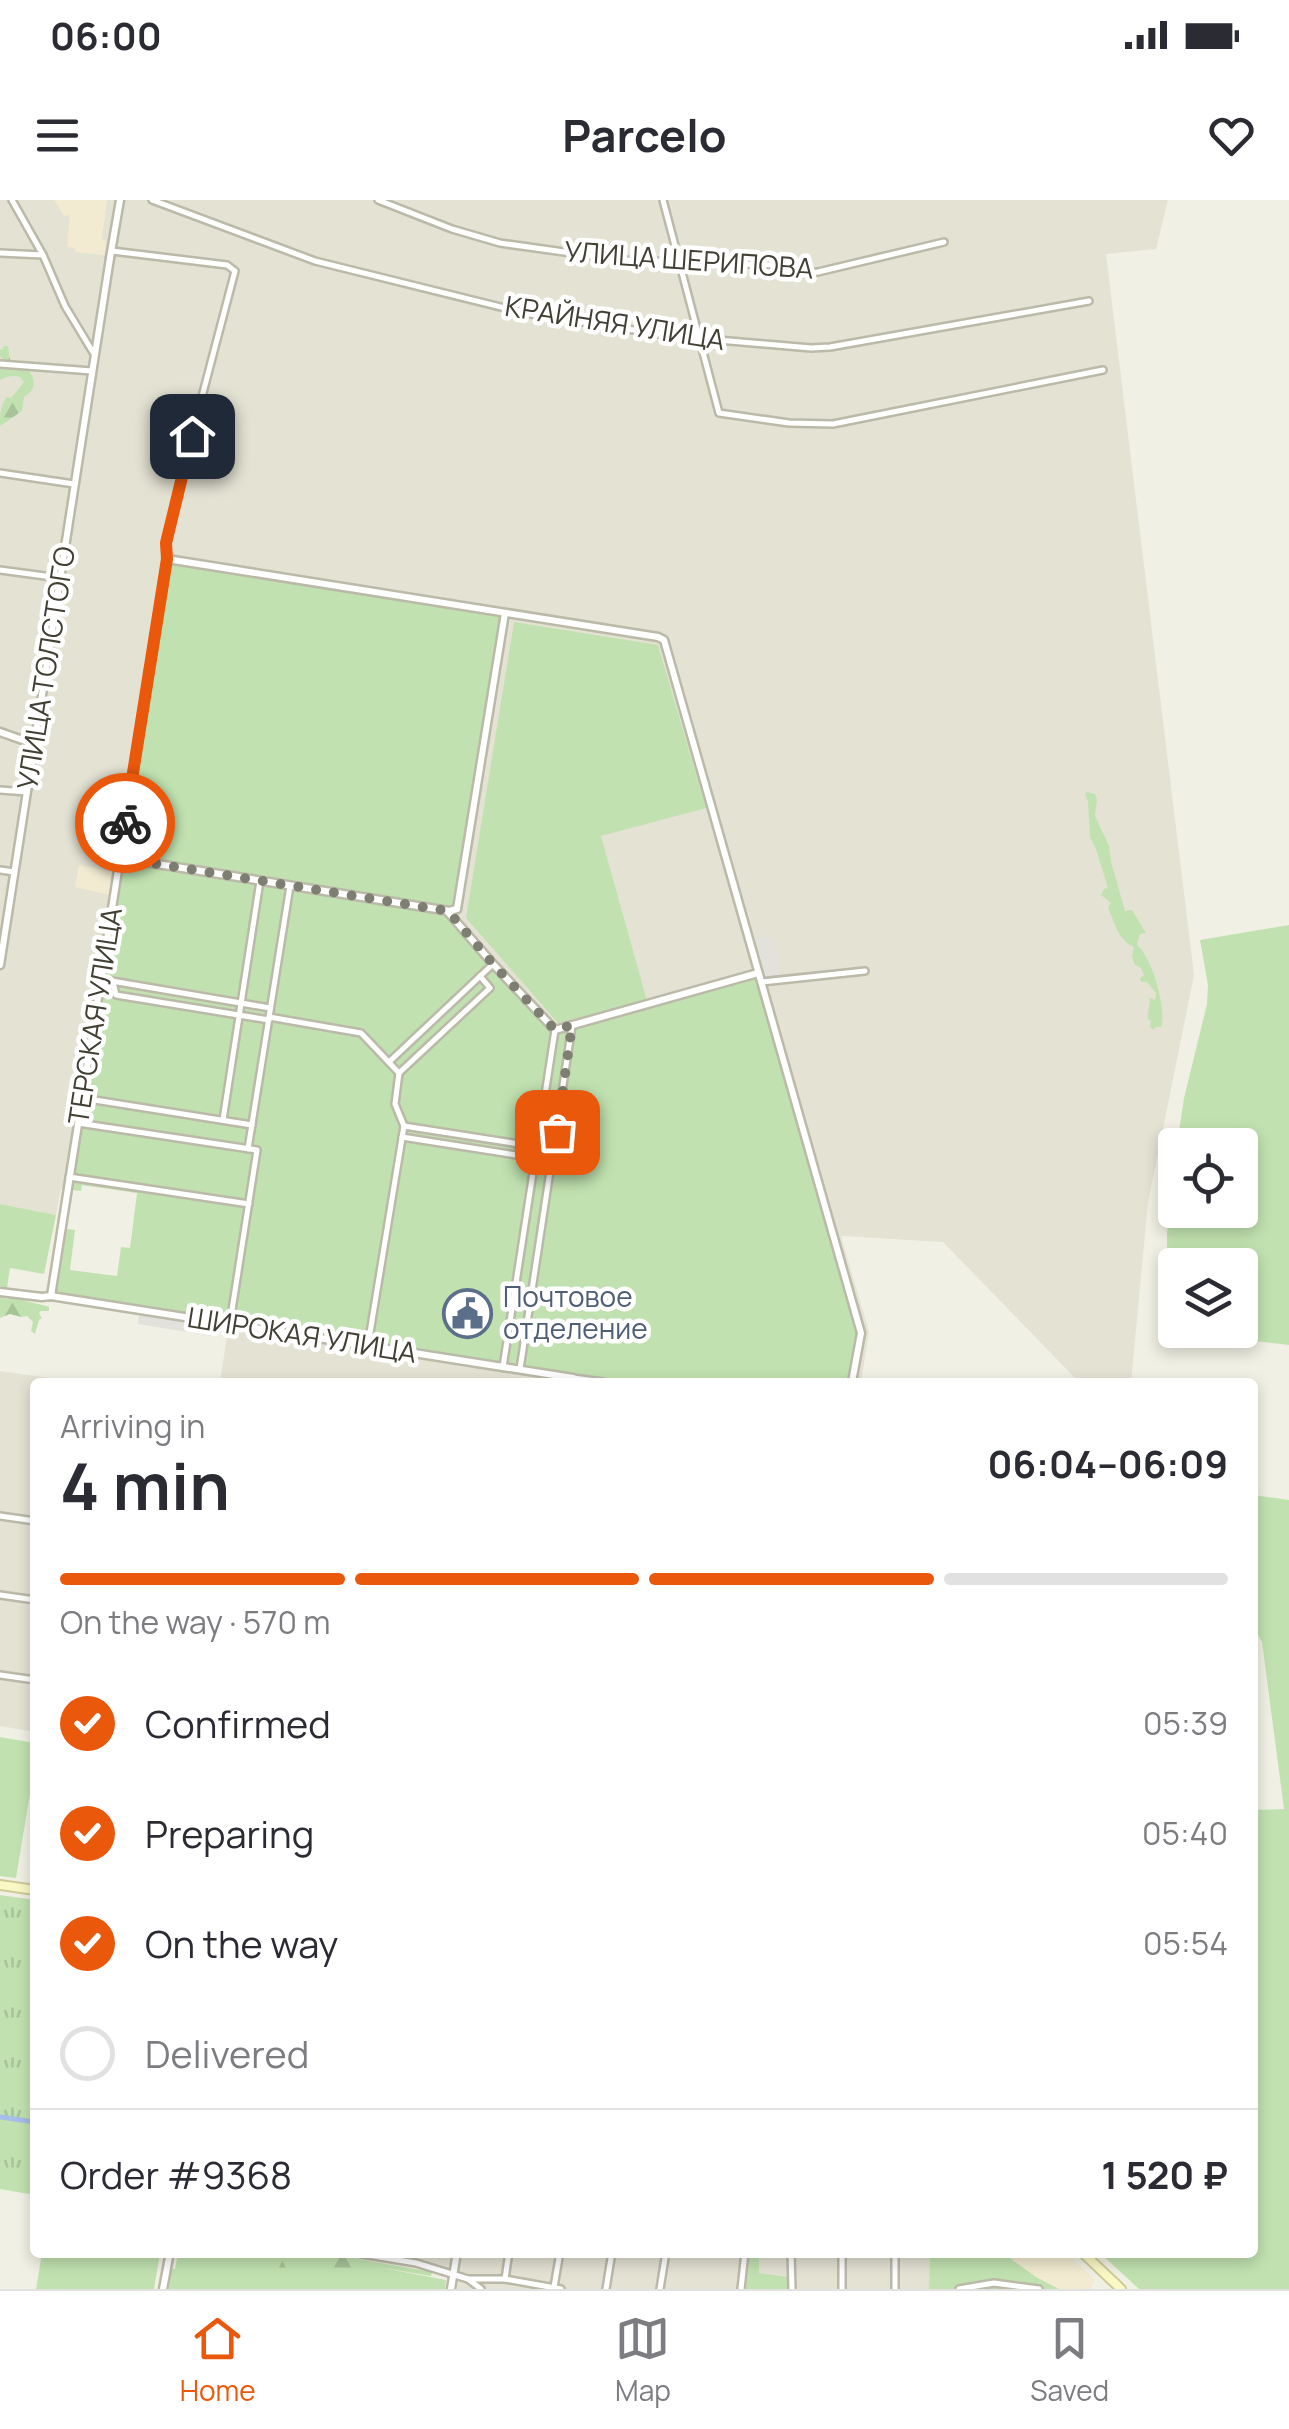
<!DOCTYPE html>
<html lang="en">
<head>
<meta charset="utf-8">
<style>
  body { margin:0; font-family:Manrope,sans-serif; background:#f7f7f7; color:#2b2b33; height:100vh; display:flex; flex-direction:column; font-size:38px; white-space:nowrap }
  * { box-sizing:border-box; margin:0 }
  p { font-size:32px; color:#7c7c81 }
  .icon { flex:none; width:55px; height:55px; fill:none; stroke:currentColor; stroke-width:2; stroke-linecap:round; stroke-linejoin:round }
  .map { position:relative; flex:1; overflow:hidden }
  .sheet { position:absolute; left:30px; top:1178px; width:1228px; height:880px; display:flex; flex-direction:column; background:#fff; border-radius:10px; box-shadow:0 5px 15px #0003 }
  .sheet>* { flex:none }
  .fabs { position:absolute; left:1158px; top:928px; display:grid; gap:20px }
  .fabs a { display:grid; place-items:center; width:100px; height:100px; border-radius:10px; background:#fff; box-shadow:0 5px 15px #0003; font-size:50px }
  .pin { position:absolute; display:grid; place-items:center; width:85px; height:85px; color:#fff; margin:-42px; border-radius:20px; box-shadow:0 5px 15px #0006 }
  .courier { position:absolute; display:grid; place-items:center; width:100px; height:100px; margin:-50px; border:8px solid #ea580c; border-radius:50%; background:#fff; color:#222; box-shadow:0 2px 12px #0007 }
  .overview em { font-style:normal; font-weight:700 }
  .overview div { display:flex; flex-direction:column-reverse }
  .overview { display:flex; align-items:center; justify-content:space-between; height:170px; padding:0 30px }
  h1 { font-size:65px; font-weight:700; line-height:75px }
  .bar { display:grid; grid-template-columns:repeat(4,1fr); gap:15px 10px; align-content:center; height:120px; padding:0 30px }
  .bar i { height:12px; border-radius:8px; background:#e1e1e2 }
  .bar .active { background:#ea580c }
  .bar p { grid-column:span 4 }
  .line { display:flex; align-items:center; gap:25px; padding:0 30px; border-top:2px solid #e1e1e2 }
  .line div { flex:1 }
  ol { padding:0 30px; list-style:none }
  li { display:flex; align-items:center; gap:30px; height:110px }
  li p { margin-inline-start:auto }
  li .icon { padding:10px; border-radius:50%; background:#ea580c; color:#fff; stroke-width:4 }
  li:last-child { color:#7c7c81 }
  li i { width:55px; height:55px; border:5px solid #e1e1e2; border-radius:50% }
  .status { display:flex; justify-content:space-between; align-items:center; height:70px; padding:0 50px; background:#fff; direction:ltr }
  .status svg { height:28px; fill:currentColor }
  header { display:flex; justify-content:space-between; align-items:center; height:130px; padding:0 30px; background:#fff; font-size:45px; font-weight:700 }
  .tab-bar { display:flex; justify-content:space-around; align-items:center; height:140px; border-top:2px solid #e1e1e2; background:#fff; font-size:28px; color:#7c7c81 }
  .tab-bar a { display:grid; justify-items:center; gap:5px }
  .tab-bar .active { color:#ea580c }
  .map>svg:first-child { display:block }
  .residential { fill:#e4e2d3 }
  .commercial { fill:#f2ebd1 }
  .grass { fill:#c1e2b0 }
  .forest { fill:url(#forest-firs) }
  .park { fill:url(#park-tufts) }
  .parking { fill:#e2e1dc }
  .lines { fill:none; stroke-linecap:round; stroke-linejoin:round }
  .canal { stroke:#a5beea; stroke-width:5 }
  .minor-casing { stroke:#bbb9a8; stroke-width:10 }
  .tertiary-casing { stroke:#bbb9a8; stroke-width:11 }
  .secondary-casing { stroke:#cdcb97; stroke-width:12 }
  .minor { stroke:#fff; stroke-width:5 }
  .tertiary { stroke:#fff; stroke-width:6 }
  .secondary { stroke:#faf8c5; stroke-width:8 }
  .done { stroke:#7f7e72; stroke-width:10; stroke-dasharray:0 18 }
  .route { stroke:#ea580c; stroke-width:12 }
  .labels { text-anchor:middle; stroke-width:9; stroke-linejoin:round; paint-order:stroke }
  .street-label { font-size:28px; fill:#424035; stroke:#fff }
  .service-label { font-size:28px; fill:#4e5e75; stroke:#fff; text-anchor:start }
</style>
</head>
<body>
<div class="status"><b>06:00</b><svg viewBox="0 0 49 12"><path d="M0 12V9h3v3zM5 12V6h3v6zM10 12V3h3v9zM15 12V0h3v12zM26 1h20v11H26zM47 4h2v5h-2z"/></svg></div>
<header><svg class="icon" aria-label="menu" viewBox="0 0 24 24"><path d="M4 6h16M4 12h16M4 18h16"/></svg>Parcelo<svg class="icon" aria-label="heart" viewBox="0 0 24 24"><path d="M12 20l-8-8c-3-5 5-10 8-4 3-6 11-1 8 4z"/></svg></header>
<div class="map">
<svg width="1289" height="2089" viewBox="0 0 1289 2089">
  <defs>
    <pattern id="forest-firs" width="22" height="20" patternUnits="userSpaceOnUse" patternTransform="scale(2.5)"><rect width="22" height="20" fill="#c1e2b0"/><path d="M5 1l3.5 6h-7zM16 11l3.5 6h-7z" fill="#a7c398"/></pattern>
    <pattern id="park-tufts" width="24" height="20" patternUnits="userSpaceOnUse" patternTransform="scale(2.5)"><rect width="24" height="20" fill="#c1e2b0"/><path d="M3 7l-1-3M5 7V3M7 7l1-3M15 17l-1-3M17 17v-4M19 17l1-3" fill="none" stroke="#a7c398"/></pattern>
  </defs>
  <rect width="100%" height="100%" fill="#f1f0e4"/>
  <g class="residential">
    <path d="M0,0H1168L1156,49L1106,54L1194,775L1148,1003L1131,1182H1079L943,1042L841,1036L869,1132L861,1182H220L229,1123L137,999V993L82,985L81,991L61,989L56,1015L0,1004Z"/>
    <path d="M0,1171L77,1182H35V1532L0,1526Z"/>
    <path d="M378,2053H930L929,2089H457L459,2074L417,2059Z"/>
  </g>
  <g class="commercial">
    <path d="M54,0H107L102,39L106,41L104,55L75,52V48L67,47L70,15L64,16Z"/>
    <path d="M79,665L113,672L110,695L75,687Z"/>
    <path d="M1003,2053H1066L1095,2080L1091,2089H1059L1036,2078Z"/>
  </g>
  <g class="grass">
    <path d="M167,359L505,413L456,720L555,830L758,773L861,1133L852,1182H603L51,1096L62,1028L75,1030L70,1070L117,1076L121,1047L130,1048L137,993L82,985L81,991L67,989Z"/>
    <path d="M514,422L658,445L706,608L601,636L647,801L558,823L466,718Z"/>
    <path d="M1087,592L1095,594L1097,600L1095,616L1109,646L1111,662L1125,711L1132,710L1146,733L1140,734L1137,745C1152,757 1167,809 1161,827H1155L1154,830L1150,827L1151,821L1148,819C1147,812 1150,806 1150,798L1155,800L1156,793L1147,782H1141L1140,778L1144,775L1141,768L1134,764L1132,756L1134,747C1118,740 1115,723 1108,708L1111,703L1101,695L1104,689L1108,688L1096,649L1090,637L1088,601L1085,594Z"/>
    <path d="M1289,725V1145L1187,1133L1185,1130H1240V1065H1175V1120L1167,1112V1033L1175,968V1010H1240V945H1177L1184,898L1207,804L1208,785L1200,740Z"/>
    <path d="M0,1004L56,1015L44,1074L10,1068L7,1088L0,1086Z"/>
    <path d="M1253,1295L1289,1300V2089H1139L1100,2053L1252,2052L1253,1610L1284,1609L1262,1442L1253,1426Z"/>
    <path d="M0,1537L35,1543V1563L16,1678L0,1676Z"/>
    <path d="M178,2052L325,2053L432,2072L431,2076L377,2067L446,2080L445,2089H165L168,2068L175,2069Z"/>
    <path d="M930,2052L1003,2053L1036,2077L1059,2089H929Z"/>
    <path d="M42,2053H160L154,2089H36Z"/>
    <path d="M750,2053H759V2073L787,2077V2089H746Z"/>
  </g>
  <g class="forest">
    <path d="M4,146H8L10,160L15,163L19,161C32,171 42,187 24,197L22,211L0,226C0,215 0,206 7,197L11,198L24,182C19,173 7,176 0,180V165L3,166L6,162L0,156V149L2,150Z"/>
    <path d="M10,1095C23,1101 36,1103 49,1107V1111H41L39,1113L42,1118L39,1120L35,1134L31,1131L33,1122L27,1116L21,1117L10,1114L0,1118V1097L7,1099Z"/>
    <path d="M265,2053L272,2054L282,2059C287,2074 288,2069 300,2075L298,2082L292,2083L294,2089L270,2088L268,2083L270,2082L260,2073V2066L254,2065L252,2062Z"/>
    <path d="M325,2056L359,2059V2064L353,2067L357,2078L355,2087L350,2089L325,2088V2085L331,2080L327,2073L328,2068L320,2064L321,2058Z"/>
  </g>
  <path class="park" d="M0,1695L35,1700V1995L0,1989Z"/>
  <g class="parking">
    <path d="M776,737L778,776L764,777L753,738Z"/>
    <path d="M139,1115L213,1127L212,1136L138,1124Z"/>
  </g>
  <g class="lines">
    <path class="canal" d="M0,1917L35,1922"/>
    <defs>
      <g id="minor">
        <path d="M12,0L43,55L65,106L94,154"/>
        <path d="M152,0L315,61L525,113L672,136L811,148L830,147L1089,101"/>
        <path d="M378,0L452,29L500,43L621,60L774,65L797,74L818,72L944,42"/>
        <path d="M663,0L719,213L789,223L833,224L1103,170"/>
        <path d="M112,51L227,65L235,71L183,269L167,343V359"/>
        <path d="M0,53L43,55"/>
        <path d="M0,164L92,171"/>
        <path d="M0,273L74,284"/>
        <path d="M0,370L60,378"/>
        <path d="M0,590L27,592"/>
        <path d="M0,670L14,672"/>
        <path d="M100,779L270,808"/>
        <path d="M113,782L116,795L269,820"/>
        <path d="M761,782L865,771"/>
        <path d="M269,817L361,833L399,873L395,904L404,926L368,1145"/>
        <path d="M389,862L493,764"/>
        <path d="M399,873L490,788L480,776"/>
        <path d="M82,898L252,925"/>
        <path d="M223,920L260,681"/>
        <path d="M78,923L257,950L230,1123"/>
        <path d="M404,926L519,944L518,954"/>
        <path d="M402,937L535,958"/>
        <path d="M248,949L290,686"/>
        <path d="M69,977L249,1004"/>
        <path d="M503,1167L555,830"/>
        <path d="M520,1169L572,826"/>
        <path d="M573,1178L603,1182"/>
        <path d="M0,1316L35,1321"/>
        <path d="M0,1395L35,1400"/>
        <path d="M0,1475L35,1480"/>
        <path d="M350,2052L416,2063L468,2079H505L561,2089"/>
        <path d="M791,2052L792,2089"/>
        <path d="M842,2052V2089"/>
        <path d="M895,2052V2089"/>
        <path d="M468,2079L481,2089"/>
        <path d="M505,2079L509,2052"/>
        <path d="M554,2087L560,2052"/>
        <path d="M606,2089L612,2052"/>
        <path d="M660,2089L666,2052"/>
        <path d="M741,2089L745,2052"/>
        <path d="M959,2089L994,2083L1039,2089"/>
      </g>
      <g id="tertiary">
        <path d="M110,58L120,0"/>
        <path d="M0,532L34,544"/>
        <path d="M120,658L449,711L457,709"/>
        <path d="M457,709L505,413"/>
        <path d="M447,711L493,764L555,830L758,773"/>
        <path d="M0,765L110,58"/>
        <path d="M0,1092L42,1097L51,1096L573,1178"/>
        <path d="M51,1096L167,359L658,437L664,440L861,1133L852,1182"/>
        <path d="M163,2089L170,2052"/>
        <path d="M451,2089L457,2052"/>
      </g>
      <g id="secondary">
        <path d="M0,1685L35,1690"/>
        <path d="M1082,2052L1121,2089"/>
      </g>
    </defs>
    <use href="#minor" class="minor-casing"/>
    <use href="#tertiary" class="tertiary-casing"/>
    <use href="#secondary" class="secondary-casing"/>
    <use href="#minor" class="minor"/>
    <use href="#tertiary" class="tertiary"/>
    <use href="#secondary" class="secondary"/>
  </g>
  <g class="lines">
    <path class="done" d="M125,623L120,658L448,711L493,764L555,830L572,825L557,932"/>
    <path class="route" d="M125,623L167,359L166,343L192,236"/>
  </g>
  <defs>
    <symbol id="civic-ring" viewBox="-11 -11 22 22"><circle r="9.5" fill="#fff" stroke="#5c6f8a" stroke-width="1.5"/><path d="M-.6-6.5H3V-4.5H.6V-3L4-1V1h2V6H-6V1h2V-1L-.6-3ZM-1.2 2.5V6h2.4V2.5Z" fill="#5c6f8a"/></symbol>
  </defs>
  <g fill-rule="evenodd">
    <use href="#civic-ring" x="440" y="1086" width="55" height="55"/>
  </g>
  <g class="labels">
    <g class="street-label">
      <text transform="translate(689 60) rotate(4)" y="10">УЛИЦА ШЕРИПОВА</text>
      <text transform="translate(615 123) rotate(9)" y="10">КРАЙНЯЯ УЛИЦА</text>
      <text transform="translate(46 468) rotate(-81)" y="10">УЛИЦА ТОЛСТОГО</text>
      <text transform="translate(95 816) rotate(-81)" y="10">ТЕРСКАЯ УЛИЦА</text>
      <text transform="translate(302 1135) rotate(9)" y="10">ШИРОКАЯ УЛИЦА</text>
    </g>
    <g class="service-label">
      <text x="503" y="1107">Почтовое<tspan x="503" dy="32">отделение</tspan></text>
    </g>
  </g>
</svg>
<div class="fabs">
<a><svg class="icon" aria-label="locate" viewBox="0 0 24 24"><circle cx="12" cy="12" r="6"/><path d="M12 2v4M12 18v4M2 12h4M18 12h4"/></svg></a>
<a><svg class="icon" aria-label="layers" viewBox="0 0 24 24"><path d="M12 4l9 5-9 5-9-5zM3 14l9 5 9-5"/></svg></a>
</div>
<div class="pin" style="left:557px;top:932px;background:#ea580c"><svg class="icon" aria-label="bag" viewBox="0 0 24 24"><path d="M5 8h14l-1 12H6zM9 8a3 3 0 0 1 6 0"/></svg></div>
<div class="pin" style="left:192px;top:236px;background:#1f2937"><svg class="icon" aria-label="home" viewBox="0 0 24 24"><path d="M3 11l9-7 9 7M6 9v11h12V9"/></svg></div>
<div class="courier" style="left:125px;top:623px"><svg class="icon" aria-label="bike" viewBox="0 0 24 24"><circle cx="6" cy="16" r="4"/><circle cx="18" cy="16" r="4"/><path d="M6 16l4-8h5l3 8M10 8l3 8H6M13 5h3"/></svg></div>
<section class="sheet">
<div class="overview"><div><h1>4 min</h1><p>Arriving in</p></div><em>06:04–06:09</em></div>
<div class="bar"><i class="active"></i><i class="active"></i><i class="active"></i><i></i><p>On the way · 570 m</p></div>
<ol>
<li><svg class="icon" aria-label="check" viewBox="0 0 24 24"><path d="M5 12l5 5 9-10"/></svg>Confirmed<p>05:39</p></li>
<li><svg class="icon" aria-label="check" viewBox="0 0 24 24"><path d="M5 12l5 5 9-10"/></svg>Preparing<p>05:40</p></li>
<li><svg class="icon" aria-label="check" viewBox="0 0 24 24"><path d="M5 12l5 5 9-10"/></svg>On the way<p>05:54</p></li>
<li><i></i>Delivered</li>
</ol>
<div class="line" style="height:130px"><div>Order #9368</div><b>1 520 ₽</b></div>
</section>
</div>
<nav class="tab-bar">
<a class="active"><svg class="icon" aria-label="home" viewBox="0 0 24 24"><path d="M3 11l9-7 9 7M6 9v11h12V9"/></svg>Home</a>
<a><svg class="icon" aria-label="map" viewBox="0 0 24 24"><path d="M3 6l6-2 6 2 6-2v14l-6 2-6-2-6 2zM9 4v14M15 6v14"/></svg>Map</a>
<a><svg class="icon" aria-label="saved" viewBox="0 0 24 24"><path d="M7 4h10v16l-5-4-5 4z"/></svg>Saved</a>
</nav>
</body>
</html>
